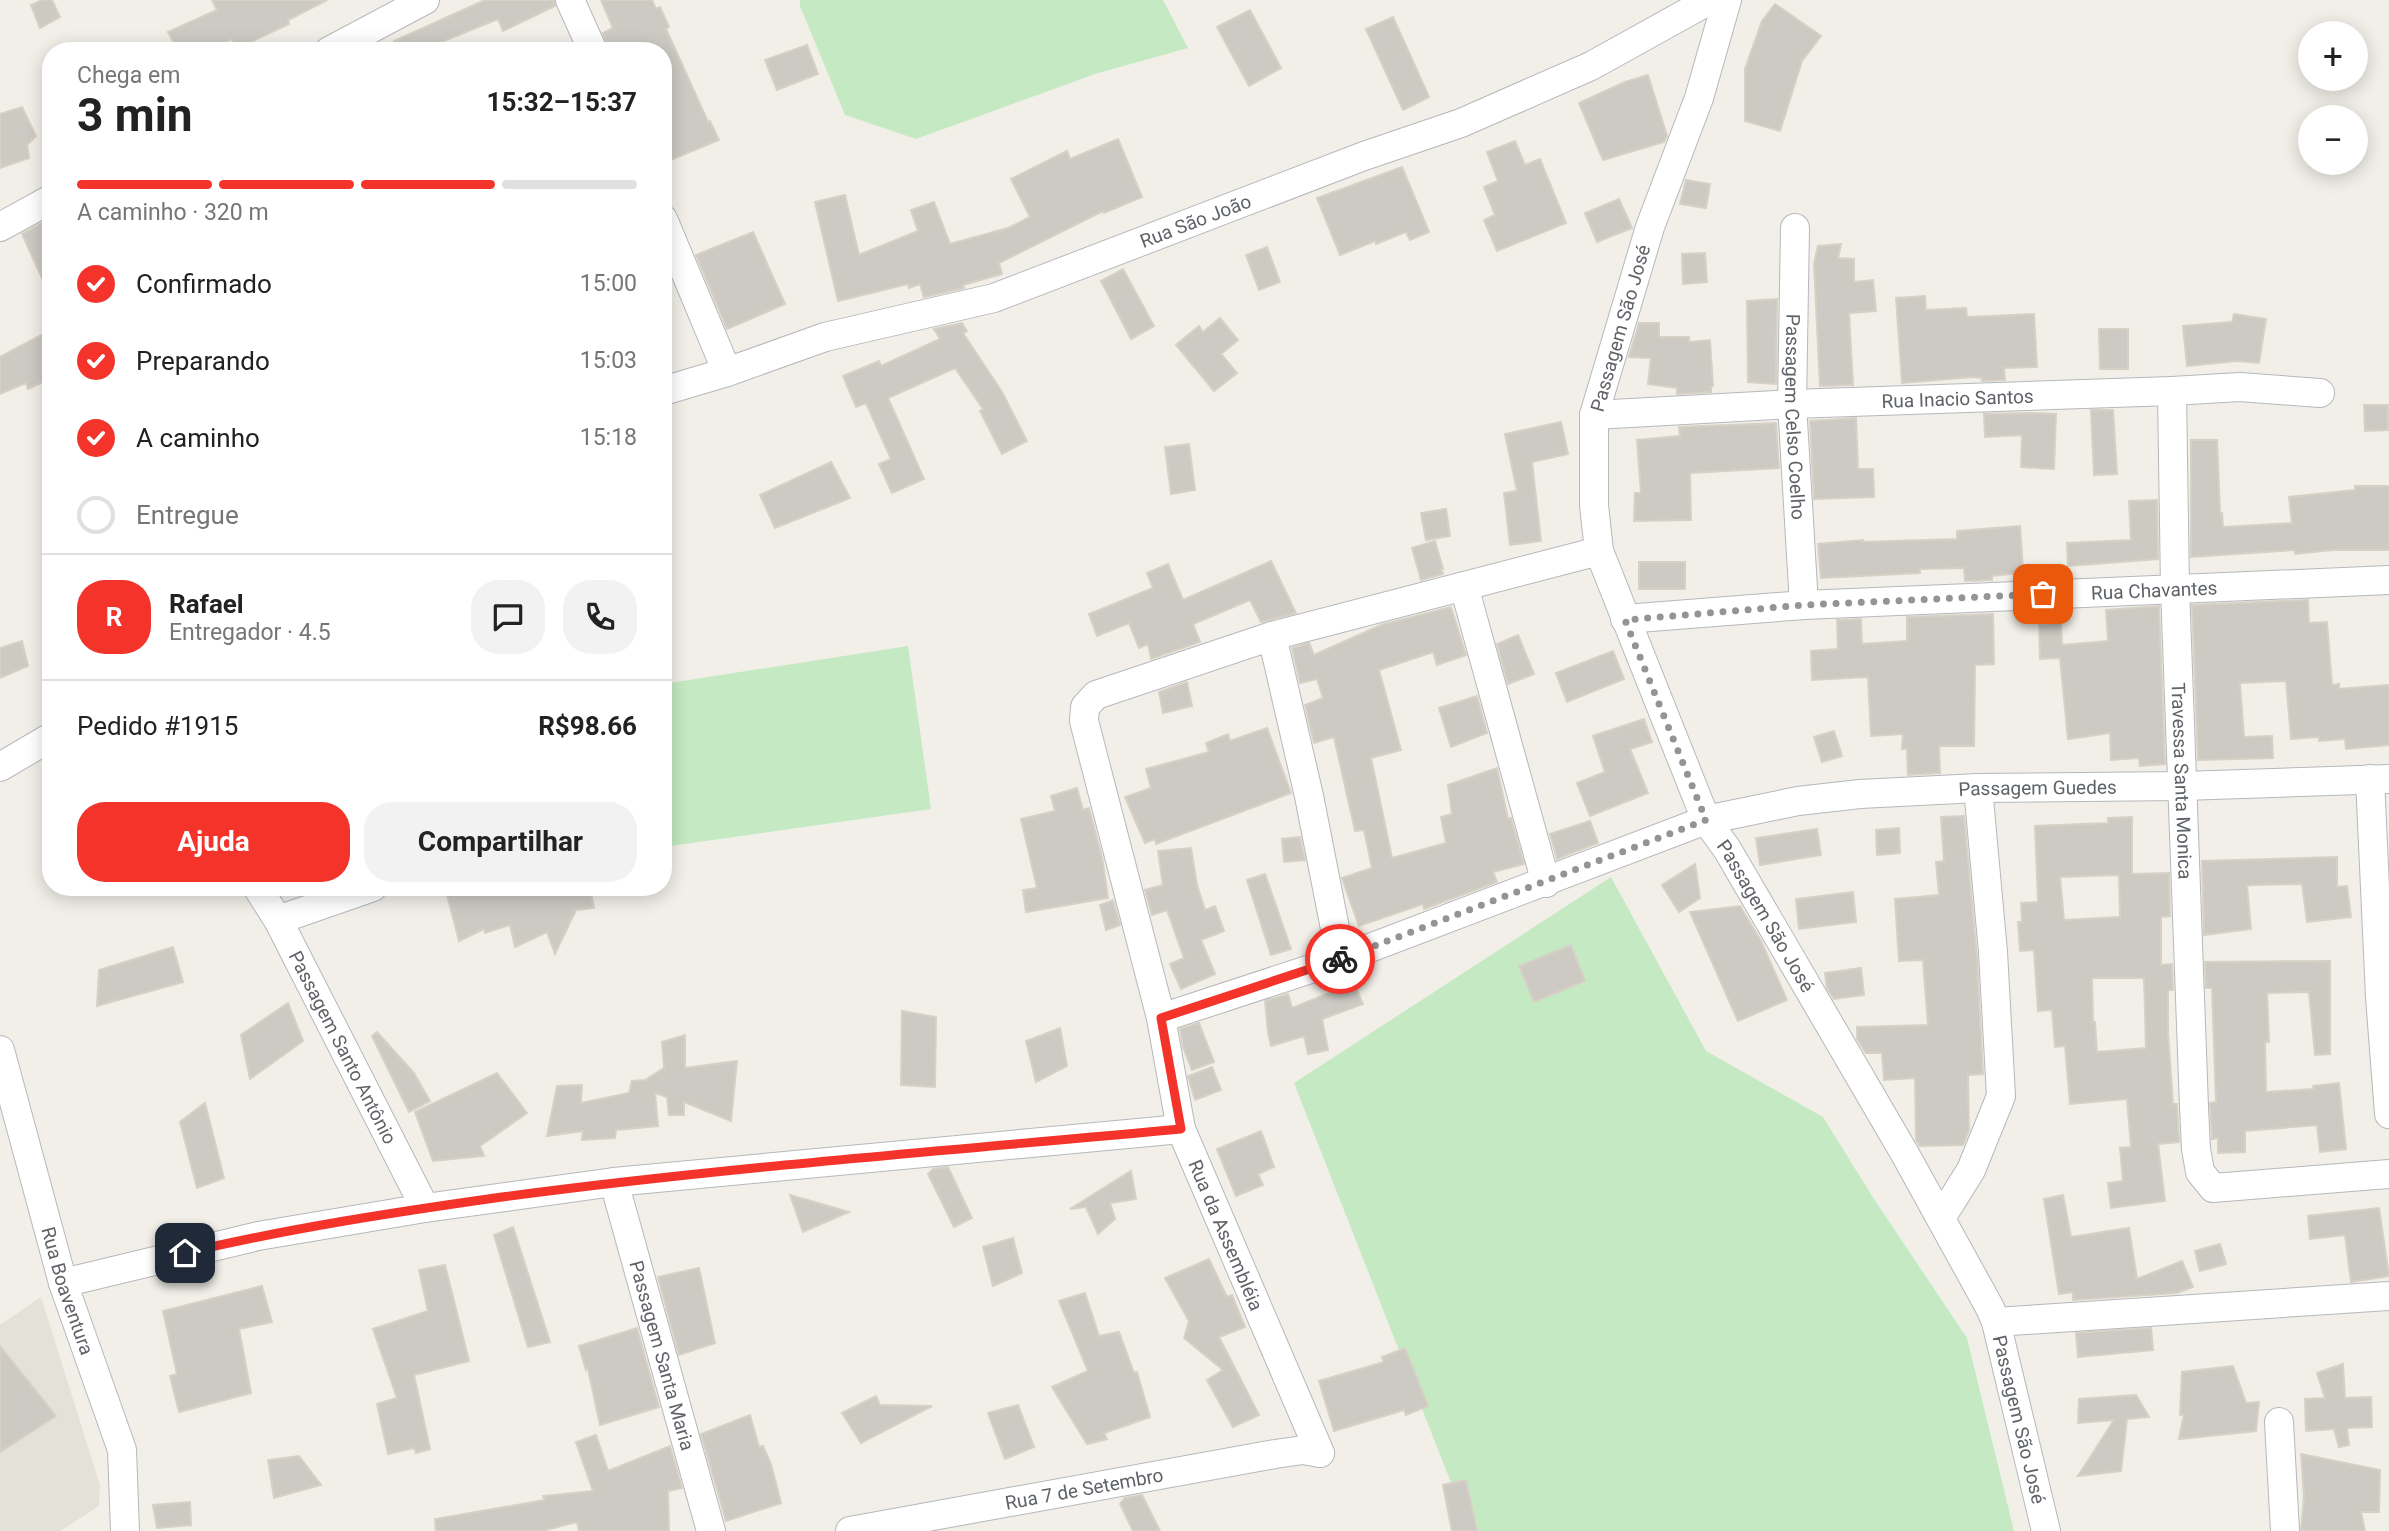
<!DOCTYPE html>
<html lang="pt">
<head>
<meta charset="utf-8">
<style>
  body { margin:0; font-family:Roboto,sans-serif; background:#f2f2f2; color:#222; height:100vh; display:flex; flex-direction:column; font-size:26px; white-space:nowrap }
  * { box-sizing:border-box; margin:0 }
  p { font-size:23px; color:#767676 }
  .icon { flex:none; width:38px; height:38px; fill:none; stroke:currentColor; stroke-width:2; stroke-linecap:round; stroke-linejoin:round }
  .map { position:relative; flex:1; overflow:hidden }
  .side { position:absolute; left:42px; top:42px; width:630px; height:854px; display:flex; flex-direction:column; background:#fff; border-radius:28px; box-shadow:0 4px 18px #0003 }
  .side>* { flex:none }
  .fabs { position:absolute; left:2298px; top:21px; display:grid; gap:14px }
  .fabs a { display:grid; place-items:center; width:70px; height:70px; border-radius:50%; background:#fff; box-shadow:0 4px 18px #0003; font-size:35px }
  .pin { position:absolute; display:grid; place-items:center; width:60px; height:60px; color:#fff; margin:-30px; border-radius:14px; box-shadow:0 4px 10px #0006 }
  .courier { position:absolute; display:grid; place-items:center; width:70px; height:70px; margin:-35px; border:5px solid #f4332b; border-radius:50%; background:#fff; color:#222; box-shadow:0 2px 9px #0007 }
  .overview em { font-style:normal; font-weight:700 }
  .overview div { display:flex; flex-direction:column-reverse }
  .overview { display:flex; align-items:center; justify-content:space-between; height:119px; padding:0 35px }
  h1 { font-size:46px; font-weight:700; line-height:52px }
  .bar { display:grid; grid-template-columns:repeat(4,1fr); gap:10px 7px; align-content:center; height:84px; padding:0 35px }
  .bar i { height:9px; border-radius:5px; background:#e0e0e0 }
  .bar .on { background:#f4332b }
  .bar p { grid-column:span 4 }
  .line { display:flex; align-items:center; gap:18px; padding:0 35px; border-top:2px solid #e0e0e0 }
  .line div { flex:1 }
  .round { display:grid; place-items:center; flex:none; width:74px; height:74px; border-radius:28px; background:#f2f2f2 }
  ol { padding:0 35px; list-style:none }
  li { display:flex; align-items:center; gap:21px; height:77px }
  li p { margin-inline-start:auto }
  li .icon { padding:7px; border-radius:50%; background:#f4332b; color:#fff; stroke-width:4 }
  li:last-child { color:#767676 }
  li i { width:38px; height:38px; border:4px solid #e0e0e0; border-radius:50% }
  .cta { display:flex; gap:14px; margin-top:auto; padding:14px 35px }
  .cta a { flex:1; height:80px; border-radius:28px; background:#f4332b; color:#fff; font-size:28px; font-weight:700; line-height:80px; text-align:center }
  .cta a+a { background:#f2f2f2; color:#222 }
  .map>svg:first-child { display:block }
  .education { fill:#e4e1d8 }
  .green { fill:#c5eac3 }
  .building { fill:#cdcac4; stroke:#d7d1c5; stroke-width:2; fill-rule:evenodd }
  .lines { fill:none; stroke-linecap:round; stroke-linejoin:round }
  .minor-casing { stroke:#b5b8bc; stroke-width:30 }
  .minor { stroke:#fff; stroke-width:28 }
  .done { stroke:#929495; stroke-width:7; stroke-dasharray:0 12.6 }
  .route { stroke:#f4332b; stroke-width:9 }
  .labels { text-anchor:middle; stroke-width:5; stroke-linejoin:round; paint-order:stroke }
  .street-label { font-size:19px; fill:#5f6368; stroke:#fff }
</style>
</head>
<body>
<div class="map">
<svg width="2389" height="1531" viewBox="0 0 2389 1531">
  <rect width="100%" height="100%" fill="#f1efe8"/>
  <path class="education" d="M41,1297L100,1485L99,1506L60,1531H0V1325Z"/>
  <g class="green">
    <path d="M800,0H1163L1188,48L1095,74L916,139L845,115L800,6Z"/>
    <path d="M908,646L931,809L663,847V684Z"/>
    <path d="M1611,877L1706,1051L1823,1117L1874,1199L1967,1338L2014,1531H1470L1294,1083Z"/>
  </g>
  <g class="building">
    <path d="M42,0H52L60,17L40,28L31,5Z"/>
    <path d="M212,0H327L288,20L289,24L236,49L232,39L209,51H178L168,32L217,10Z"/>
    <path d="M485,0H554L555,6L503,31L498,19L419,51H398L394,41Z"/>
    <path d="M601,0H652L656,9L660,7L669,27L666,29L708,122L710,121L719,140L663,163V51H609L603,33L613,28Z"/>
    <path d="M1775,4L1821,36L1802,61L1780,131L1745,121V69L1762,21Z"/>
    <path d="M1250,10L1281,68L1249,86L1217,27Z"/>
    <path d="M1393,17L1429,97L1403,110L1366,29Z"/>
    <path d="M807,45L818,74L777,90L765,60Z"/>
    <path d="M1648,75L1667,136L1664,142L1603,160L1579,103L1625,82Z"/>
    <path d="M22,107L36,136L27,145L29,158L0,168V114Z"/>
    <path d="M1118,139L1142,197L1104,213L1103,211L999,263L1002,274L963,285L964,288L924,297L920,284L909,288L908,284L838,301L815,202L845,195L859,255L918,231L911,210L934,202L950,244L1008,228L1030,217L1011,179L1067,151L1070,159Z"/>
    <path d="M1515,141L1525,165L1540,159L1566,223L1497,251L1484,220L1495,215L1484,187L1498,181L1487,152Z"/>
    <path d="M1402,167L1429,232L1410,240L1406,232L1376,244L1375,241L1340,255L1317,198Z"/>
    <path d="M1686,180L1710,184L1706,208L1680,204Z"/>
    <path d="M1619,199L1632,228L1597,242L1585,213Z"/>
    <path d="M51,218V298L22,234Z"/>
    <path d="M753,232L785,304L727,329L696,255Z"/>
    <path d="M1841,244L1838,258L1854,259V282L1873,280L1876,311L1849,313L1853,385L1820,386L1814,264L1818,246Z"/>
    <path d="M1267,247L1280,282L1259,290L1246,255Z"/>
    <path d="M1705,253L1707,282L1683,284L1682,254Z"/>
    <path d="M1123,269L1154,326L1131,339L1101,281Z"/>
    <path d="M1925,296L1926,310L1966,308L1967,317L2034,314L2037,367L2004,368L2005,380L1982,381V378L1972,377L1902,383L1896,298Z"/>
    <path d="M1777,299L1776,384L1748,382L1747,301Z"/>
    <path d="M2234,314L2266,319L2259,363L2237,361L2187,366L2183,326L2232,322Z"/>
    <path d="M1220,318L1238,340L1221,354L1237,373L1214,391L1176,345L1199,326L1203,332Z"/>
    <path d="M962,323L967,331L963,333L1002,392L1027,441L1002,454L980,411L983,409L955,368L888,398L924,479L892,493L879,464L891,459L866,403L856,407L843,376L879,361L881,366L940,339L934,329Z"/>
    <path d="M1639,323H1659V337H1689V342L1710,340L1713,386L1711,387V392L1677,394V388L1648,384L1651,358L1629,357Z"/>
    <path d="M2099,329H2128V369H2100Z"/>
    <path d="M41,335L51,351V378L28,389L26,383L0,394V357Z"/>
    <path d="M2364,405H2388V430L2365,431Z"/>
    <path d="M2091,410H2113L2117,474L2094,475Z"/>
    <path d="M2029,413L2056,414L2054,469L2021,467L2022,435L1985,437L1984,414Z"/>
    <path d="M1856,418L1858,469H1873L1874,497L1814,499L1810,421Z"/>
    <path d="M1561,422L1568,454L1532,462L1541,541L1510,545L1504,493L1517,491L1505,434Z"/>
    <path d="M1776,423L1779,468L1690,473L1691,520L1634,521L1635,493H1641L1637,440L1680,436L1679,427Z"/>
    <path d="M2191,440H2217L2220,513H2222L2223,527L2292,523L2289,497L2355,490V486H2389V550H2333L2295,554V550L2191,557Z"/>
    <path d="M1189,444L1195,490L1171,494L1165,447Z"/>
    <path d="M831,462L850,498L775,528L760,495Z"/>
    <path d="M2157,500L2158,559L2068,566L2067,543L2131,540L2129,501Z"/>
    <path d="M1446,509L1450,536L1426,540L1421,513Z"/>
    <path d="M2020,526L2023,569L2017,570V573L1992,576V580L1965,581L1964,568L1920,569V573L1821,578L1818,544L1863,540V542L1957,539V531Z"/>
    <path d="M1435,541L1443,569H1441L1443,574L1421,580L1412,548Z"/>
    <path d="M1271,561L1296,613L1261,622L1250,600L1193,624L1200,642L1151,659L1148,644L1139,648L1129,623L1097,636L1089,614L1153,588L1147,573L1168,564L1183,600Z"/>
    <rect x="1639" y="562" width="46" height="27"/>
    <path d="M2308,600L2309,623L2327,622L2332,685L2339,684V689L2389,685V745L2346,749L2345,739L2319,741V737L2291,739L2286,681L2240,683L2244,737L2272,736L2273,758L2198,760L2192,605Z"/>
    <path d="M2159,606L2165,764L2140,766L2139,758L2111,760L2110,733L2068,739L2060,658L2040,659L2039,624L2061,623L2062,645L2108,641L2106,610Z"/>
    <path d="M1451,607L1466,655L1437,665L1433,652L1379,670L1401,750L1371,758L1392,858L1446,843L1441,817L1452,814L1448,785L1497,768L1508,819L1511,818L1524,864L1493,872L1497,882L1424,909L1423,904L1359,926L1342,878L1372,868L1364,830L1355,831L1334,737L1314,743L1305,705L1323,698L1317,679L1300,683L1292,648L1309,643L1314,655L1381,625Z"/>
    <path d="M1993,614L1994,664L1975,665L1974,746H1939L1940,773L1908,775L1907,749H1902L1903,734L1871,736L1868,677L1812,680L1811,651L1838,649L1837,620L1861,619L1862,644L1907,641V617Z"/>
    <path d="M1518,635L1534,674L1508,684L1497,644Z"/>
    <path d="M22,641L28,666L0,678V648Z"/>
    <path d="M1613,651L1624,679L1567,702L1556,673Z"/>
    <path d="M1187,682L1192,706L1163,713L1159,692Z"/>
    <path d="M1477,696L1487,733L1451,747L1439,708Z"/>
    <path d="M1644,719L1652,742L1630,749L1648,793L1590,816L1577,783L1605,772L1593,736Z"/>
    <path d="M1267,728L1291,793L1156,844L1155,839L1145,843L1125,797L1151,788L1146,769L1209,752L1206,743L1228,734L1230,741Z"/>
    <path d="M1834,731L1842,756L1822,762L1814,737Z"/>
    <path d="M1077,788L1083,810L1089,808L1102,857L1108,898L1026,912L1023,890L1037,888L1021,819L1055,811L1051,796Z"/>
    <path d="M1964,816L1977,958L1983,1074L1968,1075L1969,1130L1963,1145L1920,1146L1916,1140L1915,1078L1884,1080L1882,1053H1866L1857,1039V1027L1928,1025L1923,960L1899,961L1895,899L1939,895L1936,862L1944,861L1941,817Z"/>
    <path d="M2132,817V874L2169,873L2170,916L2161,917V965L2172,964L2173,990H2168V1033L2173,1104H2177L2179,1142L2158,1144L2165,1201L2111,1208L2108,1183L2123,1181L2120,1148L2131,1147L2127,1099L2070,1104L2065,1046L2055,1047L2052,1010L2038,1011L2034,950L2020,951L2018,922H2022L2021,903L2038,902L2035,826L2108,823V818ZM2119,875L2120,917L2064,920L2060,877ZM2092,978H2144L2146,1048L2097,1052L2095,1022H2093Z"/>
    <path d="M1590,821L1598,843L1557,859L1550,834Z"/>
    <path d="M1899,828L1900,853L1877,855L1876,830Z"/>
    <path d="M1817,829L1821,855L1760,865L1756,838Z"/>
    <path d="M1300,837L1305,860L1284,862L1282,839Z"/>
    <path d="M1191,848L1197,885L1205,910L1215,906L1224,931L1201,940L1215,974L1181,989L1170,964L1184,958L1167,910L1152,915L1145,890L1163,885L1158,851Z"/>
    <path d="M2337,857V887L2347,886L2351,917L2307,922L2302,884L2250,885L2247,886L2251,929L2204,935L2202,861Z"/>
    <path d="M1695,864L1700,898L1679,912L1662,885Z"/>
    <path d="M1265,874L1291,949L1271,955L1247,880Z"/>
    <path d="M445,887H590L594,908L576,910L555,954L547,932L515,947L510,925L485,933L484,929L459,941Z"/>
    <path d="M1853,892L1856,922L1799,929L1796,899Z"/>
    <path d="M1113,900L1120,925L1106,930L1100,905Z"/>
    <path d="M1740,906L1761,941L1787,1000L1738,1021L1690,912Z"/>
    <path d="M1571,945L1585,981L1534,1002L1519,966Z"/>
    <path d="M173,947L183,982L97,1006L99,970Z"/>
    <path d="M2330,961V1054L2315,1055L2309,992L2267,993L2269,1042H2265L2266,1092L2314,1089L2313,1086L2339,1083L2346,1149L2320,1152L2317,1125L2245,1131V1152L2218,1153V1138L2212,1139L2210,1103L2216,1102L2212,988H2206L2205,962Z"/>
    <path d="M1861,968L1864,995L1834,999L1827,988L1825,973Z"/>
    <path d="M1354,983L1363,1004L1322,1019L1328,1050L1308,1054L1304,1036L1271,1046L1268,1032L1265,1001L1288,994L1292,1008Z"/>
    <path d="M288,1003L303,1041L250,1079L241,1035Z"/>
    <path d="M902,1011L936,1017L935,1087L901,1085Z"/>
    <path d="M1199,1023L1214,1062L1192,1070L1183,1047L1180,1029Z"/>
    <path d="M1060,1028L1067,1066L1036,1082L1026,1041Z"/>
    <path d="M377,1032L414,1073L430,1101L409,1112L372,1036Z"/>
    <path d="M685,1035V1068L737,1061L731,1121L684,1102V1115H669L667,1097L655,1093L658,1126L616,1130L615,1138L582,1140L583,1131L547,1136L557,1086L582,1085L581,1103L629,1093L632,1081L645,1080L664,1068L662,1042Z"/>
    <path d="M1212,1067L1221,1090L1195,1100L1188,1076Z"/>
    <path d="M497,1073L527,1113L480,1146L484,1156L433,1161L415,1112Z"/>
    <path d="M205,1103L224,1178L197,1188L180,1122Z"/>
    <path d="M1261,1131L1274,1167L1258,1174L1263,1185L1236,1196L1217,1149Z"/>
    <path d="M948,1167L972,1218L954,1227L928,1174L933,1169Z"/>
    <path d="M1131,1171L1136,1199L1110,1203L1115,1219L1098,1234L1086,1207L1070,1209Z"/>
    <path d="M790,1195L849,1212L803,1232Z"/>
    <path d="M2063,1195L2071,1237L2129,1228L2137,1279L2182,1261L2193,1287L2177,1293L2073,1300V1292L2059,1294L2044,1199Z"/>
    <path d="M2379,1208L2389,1276L2351,1282L2345,1235L2310,1239L2308,1216Z"/>
    <path d="M513,1227L550,1342L528,1347L494,1235Z"/>
    <path d="M1013,1238L1022,1273L993,1286L983,1247Z"/>
    <path d="M2220,1244L2226,1264L2200,1271L2195,1251Z"/>
    <path d="M1209,1259L1227,1297L1232,1295L1245,1327L1219,1337L1259,1415L1233,1427L1207,1380L1223,1370L1184,1338L1189,1321L1165,1278Z"/>
    <path d="M445,1265L469,1361L414,1375L430,1449L416,1453L414,1448L388,1454L377,1404L397,1398L373,1329L428,1311L419,1270Z"/>
    <path d="M699,1268L715,1343L679,1355L658,1277Z"/>
    <path d="M262,1286L272,1322L239,1329L251,1393L179,1412L170,1376L177,1374L163,1311Z"/>
    <path d="M1085,1293L1099,1336L1119,1332L1134,1373L1137,1372L1150,1417L1104,1433L1107,1439L1087,1444L1052,1387L1088,1371L1059,1301Z"/>
    <path d="M637,1328L659,1407L600,1425L588,1369L586,1370L579,1346Z"/>
    <path d="M2151,1328L2153,1350L2078,1357L2076,1333Z"/>
    <path d="M0,1346L56,1416L0,1452Z"/>
    <path d="M1405,1348L1428,1406L1406,1415L1404,1410L1334,1431L1319,1381L1384,1362L1382,1357Z"/>
    <path d="M2343,1364L2345,1398L2371,1397L2372,1427L2347,1428L2349,1445L2339,1447L2334,1429L2306,1431L2305,1399L2325,1398L2317,1373Z"/>
    <path d="M2233,1366L2246,1403L2259,1402L2256,1431L2179,1439L2184,1414L2180,1415L2182,1372Z"/>
    <path d="M2136,1395L2149,1417L2127,1419L2121,1471L2078,1476L2114,1420L2078,1423L2079,1399Z"/>
    <path d="M876,1396L880,1405L932,1406L861,1443L842,1413Z"/>
    <path d="M1018,1405L1034,1447L1005,1459L988,1413Z"/>
    <path d="M750,1415L759,1447L763,1446L771,1464L781,1503L726,1521L701,1434Z"/>
    <path d="M596,1435L608,1471L670,1446L682,1488L668,1491L669,1531H579L577,1522L542,1531H436L435,1519L545,1500L543,1496L593,1491L576,1442Z"/>
    <path d="M2301,1454L2380,1470L2379,1512H2361L2365,1531H2301L2304,1496Z"/>
    <path d="M299,1456L321,1485L274,1498L268,1460Z"/>
    <path d="M1466,1480L1477,1531H1452L1443,1485Z"/>
    <path d="M1142,1495L1160,1531H1133L1120,1504L1125,1498Z"/>
    <path d="M190,1502L191,1525L157,1528L153,1505Z"/>
  </g>
  <g class="lines">
    <defs>
      <g id="minor">
        <path d="M570,0L593,51"/>
        <path id="s1" d="M1727,0L1699,98L1650,227L1594,415V505L1599,551L1706,820L1727,849L1905,1154L1990,1308L1996,1322L2046,1531"/>
        <path d="M329,51L425,0"/>
        <path d="M663,219L727,372"/>
        <path d="M0,227L51,199"/>
        <path id="s2" d="M1795,228L1792,404L1804,605"/>
        <path id="s3" d="M663,391L727,372L825,337L994,298L1364,156L1461,123L1591,66L1710,0"/>
        <path id="s4" d="M2172,391L2175,588L2194,1107L2196,1149L2200,1172L2213,1188L2389,1174"/>
        <path id="s5" d="M1594,415L1792,404L2172,391L2240,387L2320,393"/>
        <path d="M1464,586L1546,883"/>
        <path id="s6" d="M1625,619L1804,605L2389,580"/>
        <path d="M1272,636L1309,796L1341,959"/>
        <path d="M0,767L51,737"/>
        <path d="M2370,779L2380,997L2389,1114"/>
        <path id="s7" d="M257,887L278,920L425,1208"/>
        <path d="M278,920L373,887"/>
        <path id="s8" d="M1161,1018L1341,959L1706,820L1798,801L1860,794L1978,788L2183,786L2389,779"/>
        <path id="s9" d="M0,1050L63,1283L122,1450L125,1531"/>
        <path id="s10" d="M614,1182L711,1531"/>
        <path d="M1941,1218L1971,1170L2001,1096L1993,952L1978,788"/>
        <path d="M63,1283L258,1236L425,1208L614,1182L1181,1129"/>
        <path d="M1996,1322L2389,1296"/>
        <path d="M2279,1422L2285,1531"/>
        <path d="M1320,1453L1181,1129L1161,1018L1084,721L1085,707L1096,695L1272,636L1599,551"/>
        <path id="s11" d="M850,1531L1275,1454L1303,1450L1320,1453"/>
      </g>
    </defs>
    <use href="#minor" class="minor-casing"/>
    <use href="#minor" class="minor"/>
  </g>
  <g class="lines">
    <path class="done" d="M1340,959L1706,820L1625,620L1804,605L2043,594"/>
    <path class="route" d="M185,1253C290,1228 396,1212 502,1197C727,1167 955,1150 1181,1129L1161,1018L1340,959"/>
  </g>
  <g class="labels">
    <g class="street-label">
      <text dy="7" stroke="none"><textPath href="#s3" startOffset="560">Rua São João</textPath></text>
      <text transform="translate(1620 328) rotate(-74)" y="7">Passagem São José</text>
      <text dy="7" stroke="none"><textPath href="#s5" startOffset="364">Rua Inacio Santos</textPath></text>
      <text dy="7" stroke="none"><textPath href="#s2" startOffset="189">Passagem Celso Coelho</textPath></text>
      <text dy="7" stroke="none"><textPath href="#s6" startOffset="530">Rua Chavantes</textPath></text>
      <text dy="7" stroke="none"><textPath href="#s4" startOffset="390">Travessa Santa Monica</textPath></text>
      <text dy="7" stroke="none"><textPath href="#s8" startOffset="914">Passagem Guedes</textPath></text>
      <text dy="7" stroke="none"><textPath href="#s1" startOffset="975">Passagem São José</textPath></text>
      <text dy="7" stroke="none"><textPath href="#s7" startOffset="182">Passagem Santo Antônio</textPath></text>
      <text transform="translate(1226 1235) rotate(67)" y="7">Rua da Assembléia</text>
      <text dy="7" stroke="none"><textPath href="#s9" startOffset="250">Rua Boaventura</textPath></text>
      <text dy="7" stroke="none"><textPath href="#s10" startOffset="180">Passagem Santa Maria</textPath></text>
      <text dy="7" stroke="none"><textPath href="#s1" startOffset="1542">Passagem São José</textPath></text>
      <text dy="7" stroke="none"><textPath href="#s11" startOffset="238">Rua 7 de Setembro</textPath></text>
    </g>
  </g>
</svg>
<div class="fabs">
<a>+</a>
<a>−</a>
</div>
<div class="pin" style="left:2043px;top:594px;background:#ea580c"><svg class="icon" aria-label="bag" viewBox="0 0 24 24"><path d="M5 8h14l-1 12H6zM9 8a3 3 0 0 1 6 0"/></svg></div>
<div class="pin" style="left:185px;top:1253px;background:#1f2937"><svg class="icon" aria-label="home" viewBox="0 0 24 24"><path d="M3 11l9-7 9 7M6 9v11h12V9"/></svg></div>
<div class="courier" style="left:1340px;top:959px"><svg class="icon" aria-label="bike" viewBox="0 0 24 24"><circle cx="6" cy="16" r="4"/><circle cx="18" cy="16" r="4"/><path d="M6 16l4-8h5l3 8M10 8l3 8H6M13 5h3"/></svg></div>
<section class="side">
<div class="overview"><div><h1>3 min</h1><p>Chega em</p></div><em>15:32–15:37</em></div>
<div class="bar"><i class="on"></i><i class="on"></i><i class="on"></i><i></i><p>A caminho · 320 m</p></div>
<ol>
<li><svg class="icon" aria-label="check" viewBox="0 0 24 24"><path d="M5 12l5 5 9-10"/></svg>Confirmado<p>15:00</p></li>
<li><svg class="icon" aria-label="check" viewBox="0 0 24 24"><path d="M5 12l5 5 9-10"/></svg>Preparando<p>15:03</p></li>
<li><svg class="icon" aria-label="check" viewBox="0 0 24 24"><path d="M5 12l5 5 9-10"/></svg>A caminho<p>15:18</p></li>
<li><i></i>Entregue</li>
</ol>
<div class="line" style="height:126px"><b class="round" style="background:#f4332b;color:#fff">R</b><div><b>Rafael</b><p>Entregador · 4.5</p></div><a class="round"><svg class="icon" aria-label="chat" viewBox="0 0 24 24"><path d="M4 5h16v11H9l-5 4z"/></svg></a><a class="round"><svg class="icon" aria-label="phone" viewBox="0 0 24 24"><path d="M5 4h4l2 5-3 2q2 4 5 5l2-3 5 2v4C11 20 4 13 5 4z"/></svg></a></div>
<div class="line" style="height:91px"><div>Pedido #1915</div><b>R$98.66</b></div>
<div class="cta"><a>Ajuda</a><a>Compartilhar</a></div>
</section>
</div>
</body>
</html>
